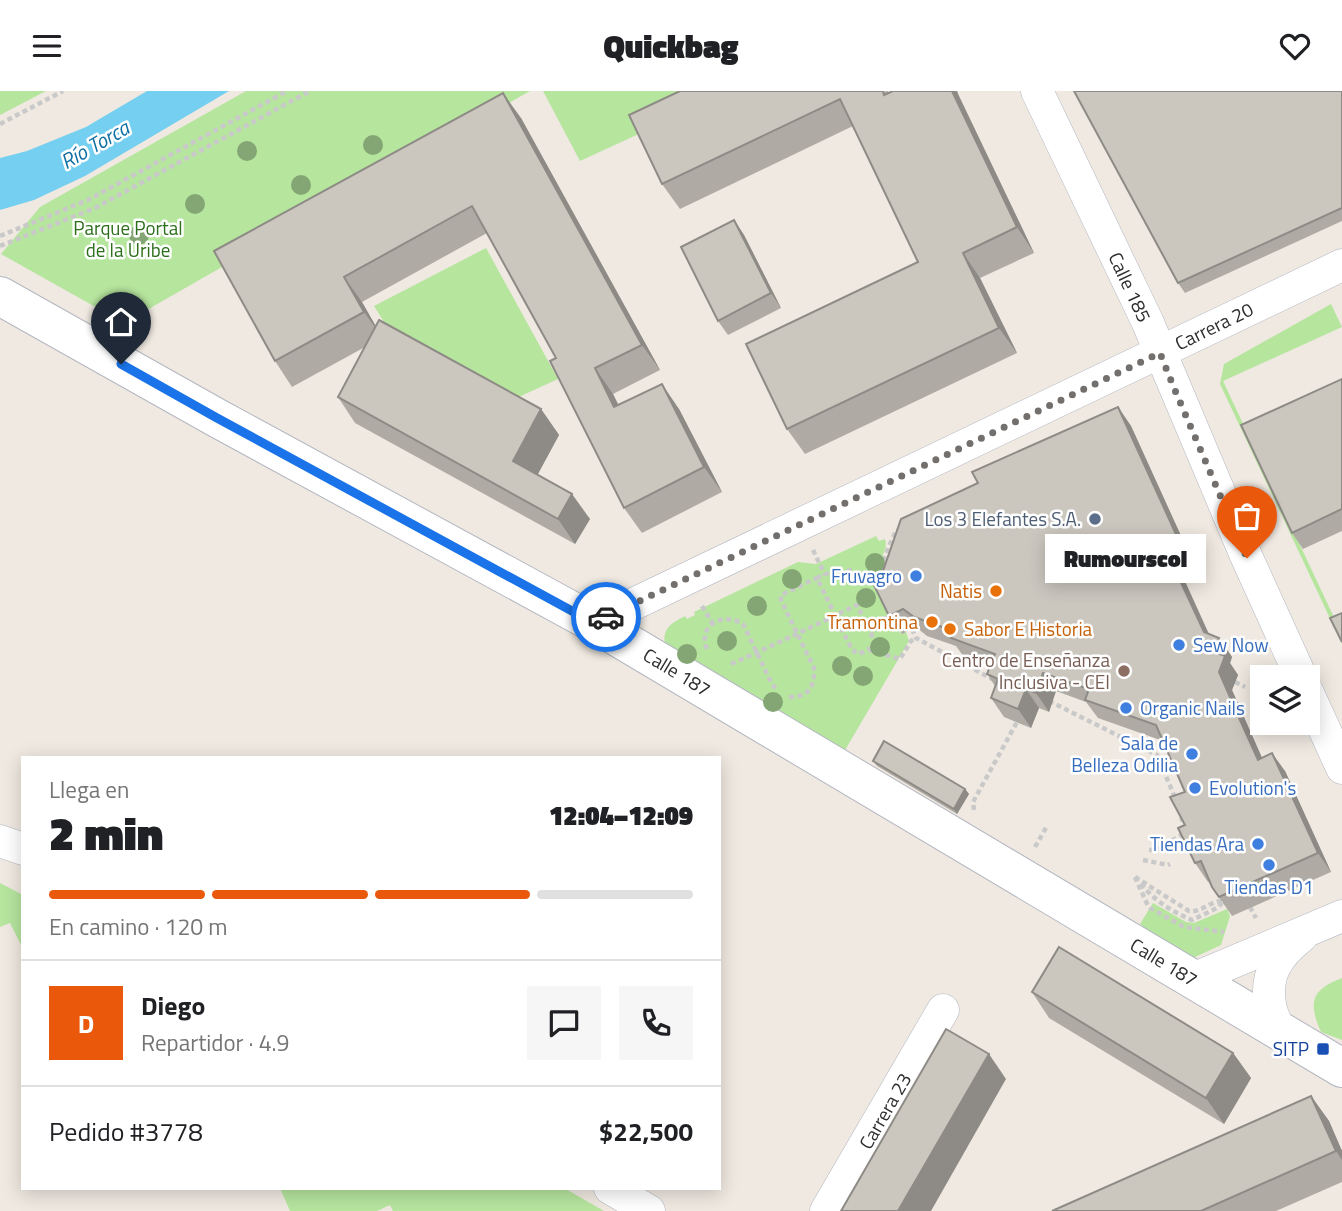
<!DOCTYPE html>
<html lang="es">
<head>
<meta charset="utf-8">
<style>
  body { margin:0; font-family:"Titillium Web",sans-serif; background:#f6f6f6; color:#202124; height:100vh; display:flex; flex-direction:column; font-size:26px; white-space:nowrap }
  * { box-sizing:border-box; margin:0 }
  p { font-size:23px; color:#757577 }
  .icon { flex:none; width:38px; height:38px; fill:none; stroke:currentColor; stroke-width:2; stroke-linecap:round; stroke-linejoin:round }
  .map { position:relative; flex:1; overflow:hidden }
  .side { position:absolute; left:21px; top:665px; width:700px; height:434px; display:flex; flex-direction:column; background:#fff; border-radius:0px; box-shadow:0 4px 18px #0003 }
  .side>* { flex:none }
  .buttons { position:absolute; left:1250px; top:574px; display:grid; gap:14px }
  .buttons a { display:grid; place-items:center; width:70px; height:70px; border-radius:0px; background:#fff; box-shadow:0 4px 18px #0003; font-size:35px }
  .pin { position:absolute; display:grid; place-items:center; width:60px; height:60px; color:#fff; margin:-72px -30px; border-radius:50% 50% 50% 0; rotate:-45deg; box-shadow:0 0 7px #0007 }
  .pin .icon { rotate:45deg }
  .courier { position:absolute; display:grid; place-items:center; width:70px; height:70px; margin:-35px; border:5px solid #1a73e8; border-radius:50%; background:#fff; color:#222; box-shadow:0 2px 9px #0007 }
  .bubble { position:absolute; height:49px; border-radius:0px; background:#fff; box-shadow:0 4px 18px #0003; font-size:23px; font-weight:800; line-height:49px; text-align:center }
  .headline em { font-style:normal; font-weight:800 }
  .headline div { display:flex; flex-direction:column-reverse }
  .headline { display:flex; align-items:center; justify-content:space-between; height:119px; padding:0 28px }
  h1 { font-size:46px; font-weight:800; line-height:52px }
  .bar { display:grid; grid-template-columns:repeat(4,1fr); gap:10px 7px; align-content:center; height:84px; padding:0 28px }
  .bar i { height:9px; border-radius:5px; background:#e0e0e0 }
  .bar .active { background:#ea580c }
  .bar p { grid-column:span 4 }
  .line { display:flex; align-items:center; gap:18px; padding:0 28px; border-top:2px solid #e0e0e0 }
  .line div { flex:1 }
  .round { display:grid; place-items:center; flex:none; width:74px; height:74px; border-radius:0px; background:#f6f6f6 }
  header { display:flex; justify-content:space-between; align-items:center; height:91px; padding:0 28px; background:#fff; font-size:32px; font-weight:800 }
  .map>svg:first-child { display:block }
  .green { fill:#b6e59e }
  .water { fill:#75cff0 }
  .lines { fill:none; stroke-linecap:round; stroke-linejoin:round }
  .street-casing { stroke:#b4b7c1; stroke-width:33 }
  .secondary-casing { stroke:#b4b7c1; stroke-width:40 }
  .path { stroke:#c9c9c9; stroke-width:4.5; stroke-dasharray:5 3.5; stroke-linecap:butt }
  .street { stroke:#fff; stroke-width:32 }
  .secondary { stroke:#fff; stroke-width:38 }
  .tree { fill:#84a574 }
  .wall { fill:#afaba4 }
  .shaded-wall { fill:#8e8b86 }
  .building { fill:#cbc7bf; stroke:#8e8b86; stroke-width:2 }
  .done { stroke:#726f6d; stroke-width:7; stroke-dasharray:0 12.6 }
  .route { stroke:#1a73e8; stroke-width:9 }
  .service-dot { fill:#5c6f8a; stroke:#fff; stroke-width:2.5 }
  .shop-dot { fill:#3f7fe0; stroke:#fff; stroke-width:2.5 }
  .food-dot { fill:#e8710a; stroke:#fff; stroke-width:2.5 }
  .education-dot { fill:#8d6e63; stroke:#fff; stroke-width:2.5 }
  .transit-dot { fill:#1a4fb4; stroke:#fff; stroke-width:2.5 }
  .labels { text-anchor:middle; stroke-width:5; stroke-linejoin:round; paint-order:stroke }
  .park-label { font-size:19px; fill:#2c6e1b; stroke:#fff }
  .street-label { font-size:19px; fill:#2e2e2e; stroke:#fff }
  .service-label { font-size:19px; fill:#4e5e75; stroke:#fff; text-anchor:end }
  .shop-label { font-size:19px; fill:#366cbe; stroke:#fff; text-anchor:end }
  .food-label { font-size:19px; fill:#c56008; stroke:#fff; text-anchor:end }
  .education-label { font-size:19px; fill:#785e54; stroke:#fff; text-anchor:end }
  .transit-label { font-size:19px; fill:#164399; stroke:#fff; text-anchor:end }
  .water-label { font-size:21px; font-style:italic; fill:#0d6fa3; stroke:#fff }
</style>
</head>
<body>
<header><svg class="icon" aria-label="menu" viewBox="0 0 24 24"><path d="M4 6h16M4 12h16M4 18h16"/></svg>Quickbag<svg class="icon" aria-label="heart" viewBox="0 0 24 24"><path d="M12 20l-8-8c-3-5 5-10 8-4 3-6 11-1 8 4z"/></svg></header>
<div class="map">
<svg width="1342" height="1120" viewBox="0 0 1342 1120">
  <rect width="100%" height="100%" fill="#efe9e1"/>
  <g class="green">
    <path d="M0,0H46L0,24Z"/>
    <path d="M246,0H530L124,232L1,163L40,116Z"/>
    <path d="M543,0H732L580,70Z"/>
    <path d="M486,157L558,288L510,310L394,247L374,215Z"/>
    <path d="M1331,213L1342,236L1223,290L1338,535L1342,534V553L1220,293L1224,273Z"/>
    <path d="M876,445L879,450L885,448C889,460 878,468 877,480C876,496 895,528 901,543L906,541L909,550L841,666L665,554C662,537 672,532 685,525L687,528L695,524L694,521L798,471L816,473Z"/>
    <path d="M0,792L23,804V858L10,832L0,836Z"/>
    <path d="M1153,812L1186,831L1194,832L1227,818L1230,825L1221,854L1182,872L1141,842L1144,836L1140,833Z"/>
    <path d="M1342,887V949L1321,941C1308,911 1311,899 1342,887Z"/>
    <path d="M280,1097H564L604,1120H393L390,1114L377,1120H290Z"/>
  </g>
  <path class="water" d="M147,0H229L85,85L34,109L0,119V67L27,60L86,36Z"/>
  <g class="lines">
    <defs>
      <g id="street">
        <path d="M1037,0L1148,232L1247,467L1301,586"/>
        <path d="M594,532L1342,174"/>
        <path d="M1307,600L1342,677"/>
        <path d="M0,750L23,758"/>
        <path d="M1193,888L1342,825"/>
        <path d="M1279,940C1276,931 1271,922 1270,913C1265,883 1278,864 1301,846"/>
        <path d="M610,1097L649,1120"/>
        <path d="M826,1120L943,919"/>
      </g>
      <path id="secondary" d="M0,205L217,327L594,532L1342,977"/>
    </defs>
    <use href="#street" class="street-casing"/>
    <use href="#secondary" class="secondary-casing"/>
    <g class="path">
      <path d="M0,33L63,0"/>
      <path d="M0,145L88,109L287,0"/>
      <path d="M0,155L95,117L310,0"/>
      <path d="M813,459L825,484"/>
      <path d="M882,486L880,480L890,453L896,440L901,438"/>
      <path d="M702,515L713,533"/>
      <path d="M866,533L892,525"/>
      <path d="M912,538L916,547L994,589"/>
      <path d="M707,558C697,535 723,520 743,533L772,593L776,598"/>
      <path d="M869,559L900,568L911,550L916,547"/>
      <path d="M731,573C774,554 816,534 857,514L875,551L873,556L859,563L852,559L817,487L835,479L842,484L850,479L858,491L864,486L876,489"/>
      <path d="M1235,591L1245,596"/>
      <path d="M789,606C809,606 815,596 814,577L781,509V504L817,487"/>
      <path d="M1049,610L1157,664L1176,709"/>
      <path d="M974,719L973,711L1017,631"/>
      <path d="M1035,756L1047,735"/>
      <path d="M1149,759H1156L1183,743L1184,736L1180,721"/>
      <path d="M1143,769L1168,774L1170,773"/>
      <path d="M1135,786L1148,815L1150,817L1184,836L1224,841"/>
      <path d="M1135,786L1189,820C1201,822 1210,810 1222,810"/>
      <path d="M1141,793C1154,809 1172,821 1192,829L1219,816L1223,810"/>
      <path d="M1250,816L1256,827"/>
    </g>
    <use href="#street" class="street"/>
    <use href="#secondary" class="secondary"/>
  </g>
  <g class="tree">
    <circle cx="373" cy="54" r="10"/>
    <circle cx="247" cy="60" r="10"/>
    <circle cx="301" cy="94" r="10"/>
    <circle cx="195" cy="113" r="10"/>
    <circle cx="139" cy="144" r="10"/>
    <circle cx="875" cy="472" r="10"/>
    <circle cx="792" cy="488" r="10"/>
    <circle cx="866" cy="507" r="10"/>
    <circle cx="757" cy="515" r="10"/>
    <circle cx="727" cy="550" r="10"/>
    <circle cx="880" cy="556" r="10"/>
    <circle cx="687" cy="563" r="10"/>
    <circle cx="842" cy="575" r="10"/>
    <circle cx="863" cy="585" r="10"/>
    <circle cx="773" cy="611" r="10"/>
  </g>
  <g class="wall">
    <path d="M888,0L889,2L893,0H957L958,3L1034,162L980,187L1017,262L805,363L787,338L918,171L853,35L680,118L662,93L629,24Z"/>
    <path d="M1342,0V130L1185,202L1178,192Z"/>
    <path d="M521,27L660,279L613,303L618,314L679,318L722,401L642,442L624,417L556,267L487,142L362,211L376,236L541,318L559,344L537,384L590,428L575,453L355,332L338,306L365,256L292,296L275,270L214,160Z"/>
    <path d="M734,129L744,144L781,217L728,244L718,230Z"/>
    <path d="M1342,288V440L1303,458L1292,442Z"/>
    <path d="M1118,316L1131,335L1197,480L1183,486L1209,543L1219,547L1232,566L1230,572L1238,584L1232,599L1253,647L1262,667L1285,680L1331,781L1232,825L1212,796L1210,790L1208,791L1195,772L1185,734V701L1163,650L1098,627L1086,611L1056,600L1049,621L1039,617L1031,637L1004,626L991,607L995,595L987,583L991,575L964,566L956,555L927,545L916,536L902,543L889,525L883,480L978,392Z"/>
    <path d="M873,670L965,698L969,703L957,723L877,675Z"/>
    <path d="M1032,901L1233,962L1251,987L1224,1033L1049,927Z"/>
    <path d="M1311,1005L1329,1030L1342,1060V1091L1276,1120H1052Z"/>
  </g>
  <g class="shaded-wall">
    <path d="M952,0H957L958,3L1034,162L1017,136Z"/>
    <path d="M503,2L521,27L660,279L642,254Z"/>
    <path d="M734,129L744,144L781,217L771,202Z"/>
    <path d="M963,162L980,187L1017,262L999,237Z"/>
    <path d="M344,186L362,211L382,246L364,221Z"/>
    <path d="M595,277L613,303L632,341L614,316Z"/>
    <path d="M662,293L679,318L722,401L704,376Z"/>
    <path d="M1118,316L1131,335L1197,480L1184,461Z"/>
    <path d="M541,318L559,344L531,396L513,370Z"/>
    <path d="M572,403L590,428L575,453L558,428Z"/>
    <path d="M1170,468L1183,486L1215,557L1219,547L1232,566L1230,572L1238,584L1232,599L1271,687L1258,669L1219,581L1214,561Z"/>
    <path d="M1043,582L1056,600L1049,621L1036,602Z"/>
    <path d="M1026,598L1039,617L1031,637L1018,618Z"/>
    <path d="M1272,662L1285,680L1331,781L1318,762Z"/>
    <path d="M965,698L969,703L957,723L954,718Z"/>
    <path d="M1233,962L1251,987L1224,1033L1206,1007Z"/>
    <path d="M989,963L1006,988L931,1120H898Z"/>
    <path d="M1311,1005L1329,1030L1342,1060V1069L1336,1060Z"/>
  </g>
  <g class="building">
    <path d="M680,0H883L884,4L893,0H952L1017,136L963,162L999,237L787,338L746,253L918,171L840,8L662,93L629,24Z"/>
    <path d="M1074,0H1342V117L1178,192Z"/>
    <path d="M503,2L642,254L595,277L614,316L662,293L704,376L624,417L550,270L556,267L472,115L344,186L364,221L275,270L214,160Z"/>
    <path d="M734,129L771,202L718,230L681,156Z"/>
    <path d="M379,229L541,318L513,370L572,403L558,428L338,306Z"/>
    <path d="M1342,288V418L1292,442L1241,334Z"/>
    <path d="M1118,316L1184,461L1170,468L1204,541L1219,547L1214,561L1225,565L1219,581L1240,629L1258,669L1272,662L1318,762L1219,806L1212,796L1201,770L1195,772L1178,737L1185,734L1170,706L1185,701L1156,634L1085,609L1089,598L1043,582L1036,602L1026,598L1018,618L991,607L998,588L987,583L995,563L951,547L954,540L914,526L903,518L889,525L870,486L883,480L901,428L978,392L972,381Z"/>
    <path d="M1342,522V551L1330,527Z"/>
    <path d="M884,650L965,698L954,718L873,670Z"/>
    <path d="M1059,856L1233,962L1206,1007L1032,901Z"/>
    <path d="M946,938L989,963L898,1120H841Z"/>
    <path d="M1311,1005L1336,1060L1201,1120H1052Z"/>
  </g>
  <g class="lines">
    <path class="done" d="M606,526L1160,262L1174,297L1247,467"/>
    <path class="route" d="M121,273L217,327L594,532L606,526"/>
  </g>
  <circle class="service-dot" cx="1095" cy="428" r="7"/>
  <g class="shop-dot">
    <circle cx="916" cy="485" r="7"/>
    <circle cx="1179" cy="554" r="7"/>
    <circle cx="1126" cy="617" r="7"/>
    <circle cx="1192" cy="663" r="7"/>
    <circle cx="1195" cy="697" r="7"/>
    <circle cx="1258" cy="753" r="7"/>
    <circle cx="1269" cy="774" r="7"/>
  </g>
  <g class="food-dot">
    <circle cx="996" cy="500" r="7"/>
    <circle cx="932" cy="531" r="7"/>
    <circle cx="950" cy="538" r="7"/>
  </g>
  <circle class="education-dot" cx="1124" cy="580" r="7"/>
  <rect class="transit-dot" x="1316" y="951" width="14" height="14" rx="3.5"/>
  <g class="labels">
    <g class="park-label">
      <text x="128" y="144">Parque Portal<tspan x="128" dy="22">de la Uribe</tspan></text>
    </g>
    <g class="street-label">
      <text transform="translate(1130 196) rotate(65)" y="7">Calle 185</text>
      <text transform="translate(1214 235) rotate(-26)" y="7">Carrera 20</text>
      <text transform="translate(677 581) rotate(31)" y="7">Calle 187</text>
      <text transform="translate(1164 871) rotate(31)" y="7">Calle 187</text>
      <text transform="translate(885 1020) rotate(-60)" y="7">Carrera 23</text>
    </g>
    <g class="service-label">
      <text x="1081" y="435">Los 3 Elefantes S.A.</text>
    </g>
    <g class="shop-label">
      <text x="902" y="492">Fruvagro</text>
      <text x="1193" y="561" text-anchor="start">Sew Now</text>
      <text x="1140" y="624" text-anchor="start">Organic Nails</text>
      <text x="1178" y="659">Sala de<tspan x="1178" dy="22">Belleza Odilia</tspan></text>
      <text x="1209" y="704" text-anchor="start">Evolution's</text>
      <text x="1244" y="760">Tiendas Ara</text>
      <text x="1269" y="803" text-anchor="middle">Tiendas D1</text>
    </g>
    <g class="food-label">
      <text x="982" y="507">Natis</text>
      <text x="918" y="538">Tramontina</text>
      <text x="964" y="545" text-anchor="start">Sabor E Historia</text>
    </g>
    <g class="education-label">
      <text x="1110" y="576">Centro de Enseñanza<tspan x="1110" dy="22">Inclusiva - CEI</tspan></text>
    </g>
    <g class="transit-label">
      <text x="1309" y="965">SITP</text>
    </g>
    <g class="water-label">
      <text transform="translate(95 54) rotate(-30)" y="7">Río Torca</text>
    </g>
  </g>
</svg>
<div class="buttons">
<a><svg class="icon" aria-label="layers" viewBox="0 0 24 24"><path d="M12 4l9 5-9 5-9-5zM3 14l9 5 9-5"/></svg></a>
</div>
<div class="pin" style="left:1247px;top:467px;background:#ea580c"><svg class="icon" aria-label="bag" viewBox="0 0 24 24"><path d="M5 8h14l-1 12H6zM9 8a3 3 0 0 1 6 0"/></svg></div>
<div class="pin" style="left:121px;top:273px;background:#1f2937"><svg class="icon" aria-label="home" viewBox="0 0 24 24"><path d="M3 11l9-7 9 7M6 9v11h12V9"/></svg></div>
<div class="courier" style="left:606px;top:526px"><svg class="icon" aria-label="car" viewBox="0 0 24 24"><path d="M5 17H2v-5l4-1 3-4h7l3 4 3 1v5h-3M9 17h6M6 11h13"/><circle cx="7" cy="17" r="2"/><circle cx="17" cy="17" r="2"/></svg></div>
<div class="bubble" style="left:1045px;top:443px;width:161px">Rumourscol</div>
<section class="side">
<div class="headline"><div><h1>2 min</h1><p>Llega en</p></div><em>12:04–12:09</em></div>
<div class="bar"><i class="active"></i><i class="active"></i><i class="active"></i><i></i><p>En camino · 120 m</p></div>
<div class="line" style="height:126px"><b class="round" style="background:#ea580c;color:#fff">D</b><div><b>Diego</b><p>Repartidor · 4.9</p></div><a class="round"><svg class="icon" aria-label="chat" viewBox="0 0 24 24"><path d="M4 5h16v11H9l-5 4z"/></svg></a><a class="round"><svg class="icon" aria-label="phone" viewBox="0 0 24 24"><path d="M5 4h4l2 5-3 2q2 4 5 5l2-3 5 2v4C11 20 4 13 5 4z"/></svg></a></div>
<div class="line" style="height:91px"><div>Pedido #3778</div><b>$22,500</b></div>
</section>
</div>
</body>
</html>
